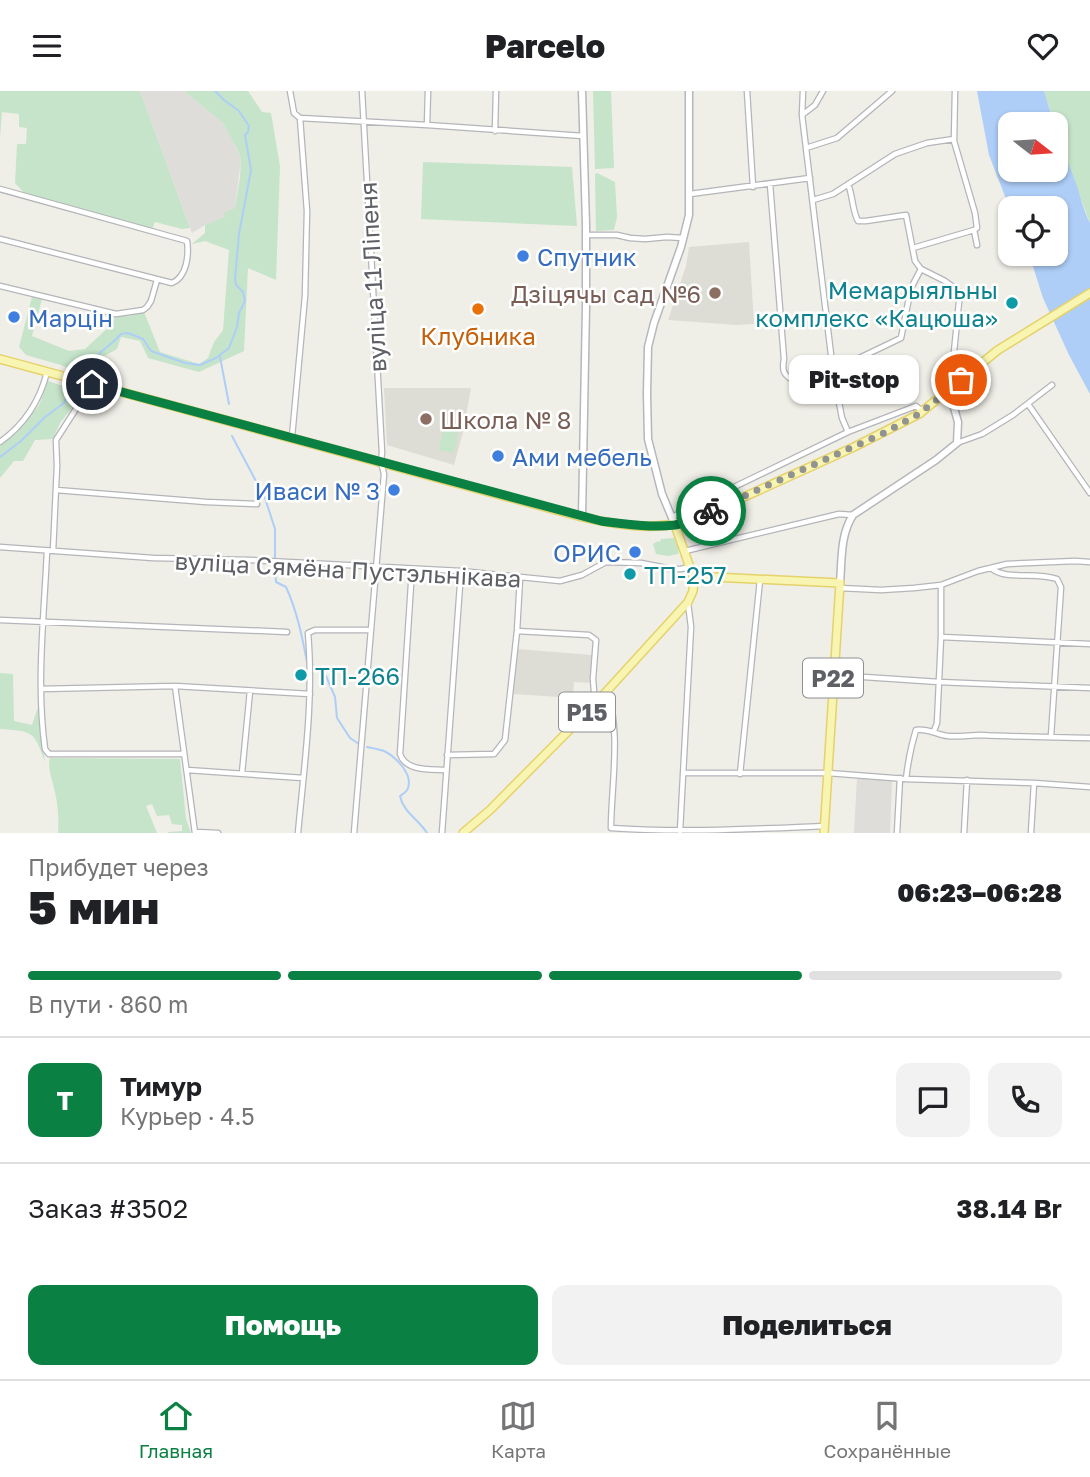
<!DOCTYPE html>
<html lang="ru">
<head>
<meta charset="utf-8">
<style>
  body { margin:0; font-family:"Golos Text",sans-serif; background:#f2f2f2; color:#202124; height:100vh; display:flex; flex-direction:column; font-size:26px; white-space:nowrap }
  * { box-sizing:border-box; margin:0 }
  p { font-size:23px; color:#757577 }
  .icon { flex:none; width:38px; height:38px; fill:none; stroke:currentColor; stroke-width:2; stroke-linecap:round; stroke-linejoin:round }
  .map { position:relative; height:742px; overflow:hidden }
  .side { display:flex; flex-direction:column; background:#fff; flex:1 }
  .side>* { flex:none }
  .needle { width:46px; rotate:107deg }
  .buttons { position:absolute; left:998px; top:21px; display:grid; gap:14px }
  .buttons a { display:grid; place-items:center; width:70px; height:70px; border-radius:14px; background:#fff; box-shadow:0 2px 5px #0004; font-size:35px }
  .pin { position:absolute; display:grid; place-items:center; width:60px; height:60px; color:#fff; margin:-30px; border:4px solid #fff; border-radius:50%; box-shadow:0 2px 7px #0007 }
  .courier { position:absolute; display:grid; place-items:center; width:70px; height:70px; margin:-35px; border:5px solid #0b8043; border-radius:50%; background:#fff; color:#222; box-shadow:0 2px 9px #0007 }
  .bubble { position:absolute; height:49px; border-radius:14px; background:#fff; box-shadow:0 2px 5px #0004; font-size:23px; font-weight:800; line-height:49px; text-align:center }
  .summary em { font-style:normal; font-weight:800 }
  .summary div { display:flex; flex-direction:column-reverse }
  .summary { display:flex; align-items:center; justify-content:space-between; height:119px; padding:0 28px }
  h1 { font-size:46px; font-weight:800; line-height:52px }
  .bar { display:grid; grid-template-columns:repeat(4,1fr); gap:10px 7px; align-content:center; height:84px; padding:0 28px }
  .bar i { height:9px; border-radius:5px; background:#e0e0e0 }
  .bar .selected { background:#0b8043 }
  .bar p { grid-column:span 4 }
  .line { display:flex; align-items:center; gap:18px; padding:0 28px; border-top:2px solid #e0e0e0 }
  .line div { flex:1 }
  .round { display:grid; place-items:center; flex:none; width:74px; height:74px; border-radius:14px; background:#f2f2f2 }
  .cta { display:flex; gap:14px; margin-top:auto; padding:14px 28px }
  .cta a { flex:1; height:80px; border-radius:14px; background:#0b8043; color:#fff; font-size:28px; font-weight:800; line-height:80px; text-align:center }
  .cta a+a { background:#f2f2f2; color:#202124 }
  header { display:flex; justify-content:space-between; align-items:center; height:91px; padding:0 28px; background:#fff; font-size:32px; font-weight:800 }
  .tabs { display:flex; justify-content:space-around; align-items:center; height:98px; border-top:2px solid #e0e0e0; background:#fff; font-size:19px; color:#757577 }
  .tabs a { display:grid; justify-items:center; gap:4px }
  .tabs .selected { color:#0b8043 }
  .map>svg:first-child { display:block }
  .industrial { fill:#deddd9 }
  .education { fill:#deddd5 }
  .green { fill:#c6e4c9 }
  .water { fill:#aecef7 }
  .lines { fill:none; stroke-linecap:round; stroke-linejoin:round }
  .stream { stroke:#aecef7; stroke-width:2 }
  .street-casing { stroke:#b4b5ba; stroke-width:7 }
  .secondary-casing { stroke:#b5b7bc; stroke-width:9 }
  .primary-casing { stroke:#e5d26a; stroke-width:10 }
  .street { stroke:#fff; stroke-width:4.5 }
  .secondary { stroke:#fff; stroke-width:6 }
  .primary { stroke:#f8f5b3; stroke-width:7 }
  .done { stroke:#919292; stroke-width:7; stroke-dasharray:0 12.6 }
  .route { stroke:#0b8043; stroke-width:9 }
  .shop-dot { fill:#3f7fe0; stroke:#fff; stroke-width:2.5 }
  .education-dot { fill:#8d6e63; stroke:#fff; stroke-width:2.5 }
  .culture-dot { fill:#0f9aa8; stroke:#fff; stroke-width:2.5 }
  .food-dot { fill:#e8710a; stroke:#fff; stroke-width:2.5 }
  .labels { text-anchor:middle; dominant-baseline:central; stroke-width:5; stroke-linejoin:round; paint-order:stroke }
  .shield { fill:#fff; stroke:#8e9093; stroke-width:2 }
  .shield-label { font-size:23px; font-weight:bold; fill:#5e6065 }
  .shop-label { font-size:24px; fill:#366cbe; stroke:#fff; text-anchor:start }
  .street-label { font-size:24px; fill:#5e6065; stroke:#fff }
  .culture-label { font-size:24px; fill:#0d838f; stroke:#fff; text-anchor:start }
  .education-label { font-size:24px; fill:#785e54; stroke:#fff; text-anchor:end }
  .food-label { font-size:24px; fill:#c56008; stroke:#fff }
</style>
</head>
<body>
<header><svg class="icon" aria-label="menu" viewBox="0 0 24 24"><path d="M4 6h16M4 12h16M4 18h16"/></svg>Parcelo<svg class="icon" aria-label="heart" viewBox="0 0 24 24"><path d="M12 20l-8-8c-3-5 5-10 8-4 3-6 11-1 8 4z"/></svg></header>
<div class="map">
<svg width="1090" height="742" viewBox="0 0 1090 742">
  <rect width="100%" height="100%" fill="#efeee7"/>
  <path class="industrial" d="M140,0h44l39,32 9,16 9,20 -6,49 -9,9 -21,8 -13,8z
    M857,687l35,3 -2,52h-36z"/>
  <path class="education" d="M749,151l5,82 -17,1 -69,-5 18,-54 3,-19z
    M384,297h87l-8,44 -9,33 -67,-20z
    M518,558l74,6 -1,28 -17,-1 -1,16 -60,-4z"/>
  <path class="green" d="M0,0h140l50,137 -8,1 -27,-7 -3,7 -127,-35 -10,-11 2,-39h9l1,-16 -8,-1v-13l-17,-2 -2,26z
    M184,0h64l14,21 9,1 9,53 -4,114 -28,-12 -4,83 -45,21 -51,-14 -8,-17 -19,-4 -4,12 -16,9 -4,17 22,5 -1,4 -38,-10 -19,-9 -35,-10 -7,-8 13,-50 10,2 -10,37 37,15 16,-2 27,-25 3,-8h15l14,-4 16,40 39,12 9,-6 6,-16 9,-12 6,-80 -24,-9 -13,3 13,-11v-8l20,-8 -1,-4 11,-5 5,-31 1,-18 -4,-10 -14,-26z
    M593,0h18l3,77 -19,1z
    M1044,0h46v132l-30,-80z
    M423,71l149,5 5,59 -156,-7z
    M597,82l18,9 2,35 -3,13 -18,1 -1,-57z
    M48,290l33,11 -3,8 -18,23 -7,16 -18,1 -12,21h-9l-14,17v-32l19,-17 20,-24z
    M445,330l15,3 -6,29 -15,-3z
    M675,447l4,10 -1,6 -10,2 -12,-2 -3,-10 5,-3 2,1 1,-3z
    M0,582l13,1 1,47 18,4 6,-18 7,55c-11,-31 -12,-31 -45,-33z
    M50,667l130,1 6,60 5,14h-23v-1l14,-1v-6l-10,-1 -3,-9 -12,1 -5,-12 -6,2 11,27h-99c1,-14 0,-27 -3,-41 -2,-11 -8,-23 -5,-34z"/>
  <path class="water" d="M977,0h67l10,33h-44v46h45v-42c7,20 15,39 22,58 4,13 7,25 13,37v171l-21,-39 -26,-57 -14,-44h26v-46l-45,1 -21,-54z"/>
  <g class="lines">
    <path class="stream" d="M220,266l9,47
      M86,281c11,-22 21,-22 35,-38l7,-1 15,6 8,12 34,12 15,2 16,-7 13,-10 8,-21 2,-14 6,-12 -2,-9 -7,-7 -1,-7 4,-44 12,-64 -6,-35 3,-3 1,-6 -10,-15 -15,-11 -9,-9
      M232,345l33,62 10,31v29
      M0,366l21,-16 24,-24 19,-14 5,-12
      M275,476l1,15 10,5c11,24 16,49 21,75
      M316,579l10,6 9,21 2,21 13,20 9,6
      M367,656c5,1 12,2 17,4 12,6 29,23 24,37 -1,4 -5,6 -8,8 3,16 19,24 27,37"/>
    <defs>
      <path id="street" d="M290,0l4,22 6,5 7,93 -2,85 -13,141
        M747,0l6,96
        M803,0l-1,24 31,256 9,47 6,14
        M955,0l-1,50 21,72 2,15 -3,2 3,15
        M802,24l13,-10 8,-14
        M300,27l127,7 156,11
        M427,34l1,-34
        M495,40l1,-40
        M806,57l31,-10 55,-47
        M770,93l14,175c-2,11 -1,16 9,21l40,-9
        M848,93c5,12 4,26 10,37h8l40,-6 9,46 6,8 24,12 15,11 -7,70 8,18
        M0,98l187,52c2,14 0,36 -15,42l-172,-44
        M690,103l120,-16
        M813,109l20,-6 62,-40 32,-11 27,-4
        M586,144h31l13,3 15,1 22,-2 16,1
        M913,157l61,-18
        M0,195l116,28 27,-4 4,-3 4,-6 6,-21
        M832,276l21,-6 48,-23 10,-50 10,-19
        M1028,313l62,89
        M0,351c24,-17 40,-42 47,-70
        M957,352l25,-9 31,-19 39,-30
        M56,399l150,12 51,2
        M672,426l176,-85 68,-26 6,5
        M0,456l153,11 97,2 211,11 99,10 22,-6 24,-13 35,1 31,6h9l8,-2
        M47,460c-3,67 -11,132 -2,198l4,5h135
        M53,460l4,-85 -1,-26 36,-56
        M685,460l154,-37 14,1
        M991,477c15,13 45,3 66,11l4,8 -10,149
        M412,478l-12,185c6,18 31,15 46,16
        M840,497l41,2 33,-2 27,-3 37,-14 29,-7 68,-3 15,1
        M0,529l287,12
        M517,540l72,4 7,5 -3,39 2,25
        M941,546l149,7
        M834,584l105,7 151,6
        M175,595l20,147
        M41,598l134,-3 135,8
        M606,600c16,36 5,97 5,137 71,5 142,1 213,-2
        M934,640l3,-8 4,-86v-52
        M447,664l47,-1 11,-14 12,-109 3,-53
        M187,679l116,8
        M242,682l8,-82
        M683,682h145l78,6 128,4 56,4
        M740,683l20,-194
        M906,688c2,-17 5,-33 10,-49 12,-2 21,5 32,6 11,1 22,-1 33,-1 36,2 73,2 109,3
        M680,740l11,-204 -3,-24
        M196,741l22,1
        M298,742c6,-66 16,-133 10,-200l7,-3h55
        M354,742l30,-359 -3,-12 1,-10 -20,-361
        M442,742l19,-262
        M897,742l3,-55
        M964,742l3,-53
        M1031,742l3,-50"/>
      <path id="secondary" d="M582,0l4,133v83l-4,210
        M675,434l-13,-31 -14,-55 -1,-45 1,-47 6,-24 27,-76 8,-32v-124
        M840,492c2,-23 0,-48 13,-68l83,-55 21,-17 1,-21 -9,-32"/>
      <path id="primary" d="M0,268l582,158c38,9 81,15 118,0l154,-70 65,-33 79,-64 92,-57
        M694,488l19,-2 127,6 -16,250
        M463,742l27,-23 105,-106 93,-102 5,-11 1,-12 -19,-54"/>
    </defs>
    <use href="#street" class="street-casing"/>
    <use href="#secondary" class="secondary-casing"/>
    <use href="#primary" class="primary-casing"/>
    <use href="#street" class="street"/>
    <use href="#secondary" class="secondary"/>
    <use href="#primary" class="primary"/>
  </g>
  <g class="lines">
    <path class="done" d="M711,420l173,-78 35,-19 42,-34"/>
    <path class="route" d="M92,293l509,137c24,3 50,7 74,4 12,-2 25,-8 36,-14"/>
  </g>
  <g class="shop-dot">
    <circle cx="523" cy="165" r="7"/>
    <circle cx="14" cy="226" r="7"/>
    <circle cx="498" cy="365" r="7"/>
    <circle cx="394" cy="399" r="7"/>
    <circle cx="635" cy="461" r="7"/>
  </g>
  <g class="education-dot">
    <circle cx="715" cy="202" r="7"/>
    <circle cx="426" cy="328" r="7"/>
  </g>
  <g class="culture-dot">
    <circle cx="1012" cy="212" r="7"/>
    <circle cx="630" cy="483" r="7"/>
    <circle cx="301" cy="584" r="7"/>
  </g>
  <circle class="food-dot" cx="478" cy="218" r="7"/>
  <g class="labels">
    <g class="shield">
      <rect x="803" y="567.5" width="60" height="39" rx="5"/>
      <rect x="559" y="601.5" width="56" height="39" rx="5"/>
    </g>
    <g class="shield-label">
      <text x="833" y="587">Р22</text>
      <text x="587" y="621">Р15</text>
    </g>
    <g class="shop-label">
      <text x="537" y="165">Спутник</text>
      <text x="28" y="226">Марцін</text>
      <text x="512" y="365">Ами мебель</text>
      <text x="380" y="399" text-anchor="end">Иваси № 3</text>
      <text x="621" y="461" text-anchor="end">ОРИС</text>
    </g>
    <g class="street-label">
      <text transform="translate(372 186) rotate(-93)">вуліца 11 Ліпеня</text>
      <text transform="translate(348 478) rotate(3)">вуліца Сямёна Пустэльнікава</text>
    </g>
    <g class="culture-label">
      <text x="998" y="198" text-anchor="end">Мемарыяльны<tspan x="998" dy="28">комплекс «Кацюша»</tspan></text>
      <text x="644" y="483">ТП-257</text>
      <text x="315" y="584">ТП-266</text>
    </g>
    <g class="education-label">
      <text x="701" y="202">Дзіцячы сад №6</text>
      <text x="440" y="328" text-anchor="start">Школа № 8</text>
    </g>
    <g class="food-label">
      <text x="478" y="244">Клубника</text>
    </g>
  </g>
</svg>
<div class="buttons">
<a><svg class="needle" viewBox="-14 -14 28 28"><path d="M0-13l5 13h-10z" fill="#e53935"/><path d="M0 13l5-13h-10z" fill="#757577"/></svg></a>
<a><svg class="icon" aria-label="locate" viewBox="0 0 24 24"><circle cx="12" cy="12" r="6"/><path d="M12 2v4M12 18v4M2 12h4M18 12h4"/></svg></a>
</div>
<div class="pin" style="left:961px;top:289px;background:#ea580c"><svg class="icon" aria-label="bag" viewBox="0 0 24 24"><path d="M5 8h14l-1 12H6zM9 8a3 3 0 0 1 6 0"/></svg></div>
<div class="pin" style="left:92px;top:293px;background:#1f2937"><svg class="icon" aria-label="home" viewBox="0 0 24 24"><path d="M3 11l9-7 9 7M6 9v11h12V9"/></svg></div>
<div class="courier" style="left:711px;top:420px"><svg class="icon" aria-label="bike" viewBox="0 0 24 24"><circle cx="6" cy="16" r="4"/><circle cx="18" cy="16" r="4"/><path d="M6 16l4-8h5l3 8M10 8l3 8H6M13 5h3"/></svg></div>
<div class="bubble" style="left:789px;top:264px;width:130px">Pit-stop</div>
</div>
<section class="side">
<div class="summary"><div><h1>5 мин</h1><p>Прибудет через</p></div><em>06:23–06:28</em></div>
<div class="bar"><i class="selected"></i><i class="selected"></i><i class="selected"></i><i></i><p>В пути · 860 m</p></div>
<div class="line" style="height:126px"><b class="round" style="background:#0b8043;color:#fff">Т</b><div><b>Тимур</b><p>Курьер · 4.5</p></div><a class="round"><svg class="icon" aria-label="chat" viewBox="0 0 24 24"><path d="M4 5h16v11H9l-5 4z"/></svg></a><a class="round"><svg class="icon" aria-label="phone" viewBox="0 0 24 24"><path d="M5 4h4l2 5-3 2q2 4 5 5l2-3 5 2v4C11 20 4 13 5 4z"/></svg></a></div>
<div class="line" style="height:91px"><div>Заказ #3502</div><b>38.14 Br</b></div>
<div class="cta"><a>Помощь</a><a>Поделиться</a></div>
</section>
<nav class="tabs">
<a class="selected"><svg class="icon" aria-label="home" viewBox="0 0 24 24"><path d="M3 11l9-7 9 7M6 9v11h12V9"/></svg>Главная</a>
<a><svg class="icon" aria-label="map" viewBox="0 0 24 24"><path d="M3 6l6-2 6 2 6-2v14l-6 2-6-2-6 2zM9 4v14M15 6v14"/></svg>Карта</a>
<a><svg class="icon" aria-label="saved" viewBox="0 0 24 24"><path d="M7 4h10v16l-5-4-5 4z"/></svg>Сохранённые</a>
</nav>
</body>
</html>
